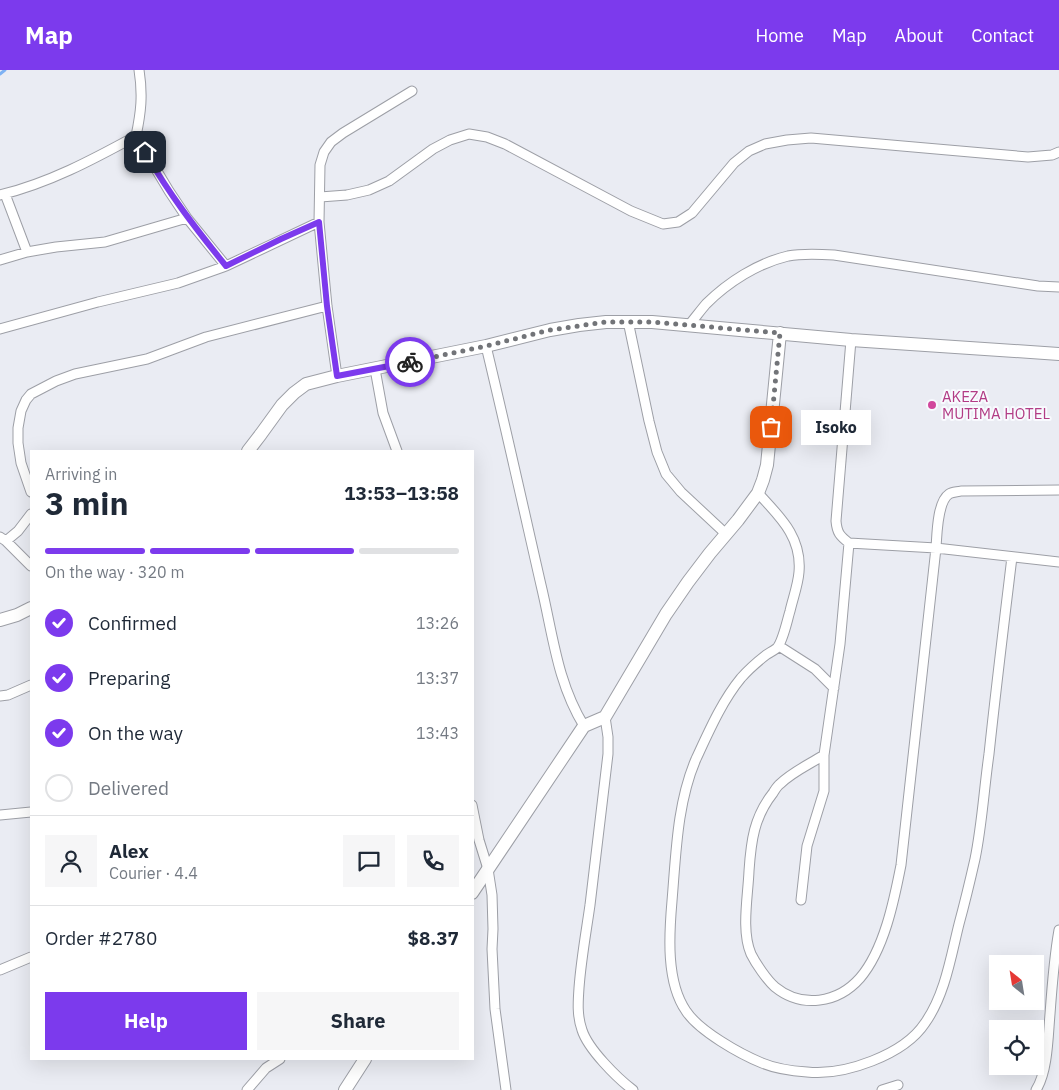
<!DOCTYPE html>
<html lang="en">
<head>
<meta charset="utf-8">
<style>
  body { margin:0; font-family:"IBM Plex Sans",sans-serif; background:#f6f6f7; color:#1f2937; height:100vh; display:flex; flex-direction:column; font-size:19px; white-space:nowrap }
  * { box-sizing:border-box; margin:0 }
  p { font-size:16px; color:#747a83 }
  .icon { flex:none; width:28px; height:28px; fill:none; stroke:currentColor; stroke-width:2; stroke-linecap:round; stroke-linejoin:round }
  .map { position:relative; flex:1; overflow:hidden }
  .sheet { position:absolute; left:30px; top:380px; width:444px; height:610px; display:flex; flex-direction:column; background:#fff; border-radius:0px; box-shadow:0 5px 20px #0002 }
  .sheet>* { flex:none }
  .needle { width:32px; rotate:330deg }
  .buttons { position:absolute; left:989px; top:885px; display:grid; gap:10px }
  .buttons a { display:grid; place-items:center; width:55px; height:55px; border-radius:0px; background:#fff; box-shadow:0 5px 20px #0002; font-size:25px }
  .pin { position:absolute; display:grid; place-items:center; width:42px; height:42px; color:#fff; margin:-21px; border-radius:10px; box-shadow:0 2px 8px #0006 }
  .courier { position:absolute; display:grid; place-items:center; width:50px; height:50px; margin:-25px; border:4px solid #7c3aed; border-radius:50%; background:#fff; color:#222; box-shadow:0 1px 6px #0007 }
  .bubble { position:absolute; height:35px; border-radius:0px; background:#fff; box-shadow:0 5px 20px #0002; font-size:16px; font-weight:700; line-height:35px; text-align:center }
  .summary em { font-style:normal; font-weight:700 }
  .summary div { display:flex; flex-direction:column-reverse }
  .summary { display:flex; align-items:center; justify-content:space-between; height:85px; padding:0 15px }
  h1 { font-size:32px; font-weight:700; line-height:38px }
  .bar { display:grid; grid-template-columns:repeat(4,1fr); gap:8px 5px; align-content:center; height:60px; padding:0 15px }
  .bar i { height:6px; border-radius:4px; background:#e0e1e3 }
  .bar .active { background:#7c3aed }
  .bar p { grid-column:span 4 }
  .line { display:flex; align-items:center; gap:12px; padding:0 15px; border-top:1px solid #e0e1e3 }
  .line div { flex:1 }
  .round { display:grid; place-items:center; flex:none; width:52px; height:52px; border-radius:0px; background:#f6f6f7 }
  ol { padding:0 15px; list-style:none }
  li { display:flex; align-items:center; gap:15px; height:55px }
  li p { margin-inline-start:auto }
  li .icon { padding:5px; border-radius:50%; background:#7c3aed; color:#fff; stroke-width:4 }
  li:last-child { color:#747a83 }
  li i { width:28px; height:28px; border:2px solid #e0e1e3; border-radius:50% }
  .button { display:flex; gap:10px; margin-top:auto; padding:10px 15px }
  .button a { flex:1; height:58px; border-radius:0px; background:#7c3aed; color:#fff; font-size:20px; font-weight:700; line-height:58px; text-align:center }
  .button a+a { background:#f6f6f7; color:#1f2937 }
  header { display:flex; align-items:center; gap:30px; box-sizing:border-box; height:70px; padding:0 25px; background:#7c3aed; color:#fff }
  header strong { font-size:24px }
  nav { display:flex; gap:28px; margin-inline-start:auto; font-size:18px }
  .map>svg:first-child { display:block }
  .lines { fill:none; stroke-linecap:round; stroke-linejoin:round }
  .stream { stroke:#7eb1f3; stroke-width:3 }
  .street-casing { stroke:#9d9fa6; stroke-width:11 }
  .secondary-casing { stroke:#9d9fa6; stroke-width:14 }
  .street { stroke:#fff; stroke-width:9 }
  .secondary { stroke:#fff; stroke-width:12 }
  .done { stroke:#727478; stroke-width:5; stroke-dasharray:0 9 }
  .route { stroke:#7c3aed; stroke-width:6 }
  .hotel-dot { fill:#d1479c; stroke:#f8fafe; stroke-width:2 }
  .labels { text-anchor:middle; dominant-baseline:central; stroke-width:4; stroke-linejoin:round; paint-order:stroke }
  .hotel-label { font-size:15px; fill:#b23c85; stroke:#f8fafe; text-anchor:start }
</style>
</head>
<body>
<header>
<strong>Map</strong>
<nav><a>Home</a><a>Map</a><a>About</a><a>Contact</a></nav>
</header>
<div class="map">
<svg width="1059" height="1020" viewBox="0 0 1059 1020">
  <rect width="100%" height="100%" fill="#eaecf3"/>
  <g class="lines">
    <path class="stream" d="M0,4l5,-4"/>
    <defs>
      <path id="street" d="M139,0c4,25 2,42 -3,66l33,55 18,27 39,48
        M5,124l22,58
        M0,125c49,-12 92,-35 136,-59
        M320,127l27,-2 22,-5 20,-9 44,-32 17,-9 19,-6 18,3 18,7 126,67 32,13 15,-2 14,-9 42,-50 15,-12 16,-7 22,-4 24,-2 217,19 24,-2 7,-3
        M0,190l27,-8 29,-5 49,-5 82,-24
        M628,251l21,100 8,31 9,22 15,18 45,42
        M689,255c6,-7 11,-14 17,-21 22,-22 52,-41 82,-48 15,-3 31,-2 46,-1l204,31 21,1
        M0,259l98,-27 80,-19 48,-17 93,-44
        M851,270l-15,181c1,12 4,15 13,22l87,5 123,14
        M486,276c19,79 37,160 55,239 12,50 16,97 43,141
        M375,299l8,44 14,38
        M337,306l-10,-70 -8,-84 1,-57 4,-13 7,-10 12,-9 69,-42
        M31,422l-10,-29 -3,-20v-15l3,-17 5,-11 5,-6 25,-13 19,-7 72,-15 59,-22 121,-31
        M758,423c22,24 44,44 41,79 -1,13 -6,26 -9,39 -3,10 -7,30 -13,37 -4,3 -8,5 -11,7 -9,7 -18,15 -25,23 -19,23 -32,53 -45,81 -19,44 -20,95 -24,142 -3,34 -6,81 14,110 13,20 54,43 76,52 14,6 30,8 45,9 37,4 97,-17 118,-49 20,-28 26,-67 34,-99 6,-22 11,-43 16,-65 7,-34 9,-70 14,-105 7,-66 15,-131 23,-197
        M0,467l6,4 25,25
        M6,471l12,-10 13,-17
        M779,576l36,23 19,19
        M0,626l8,-1 23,-10
        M605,647l3,20v17c-6,51 -12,101 -18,151 -4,28 -9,55 -11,83 -1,14 -2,28 3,42 6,19 35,48 51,60
        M824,685l16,-111 9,-101
        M472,735l7,35 9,29 4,26 1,34 -1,20 3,60 11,81
        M0,745l31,-3
        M801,830l6,-54 17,-55v-36c-14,9 -32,17 -44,29 -3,2 -5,6 -7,9 -19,24 -22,48 -24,78 -1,25 -8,60 2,83 5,10 16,26 24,33 27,22 63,16 85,-9 24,-28 34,-77 41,-113l35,-317c1,-13 1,-46 13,-54 3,-2 8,-2 12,-3l98,-1
        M0,900l31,-13
        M247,1020l19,-22 14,-9
        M882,1020l16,-5
        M1036,1020c12,-19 12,-54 14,-76 2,-28 4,-56 9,-84"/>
      <path id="secondary" d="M248,381l13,-17 21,-29 12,-12 12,-9 31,-8 149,-30 64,-16 29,-5 27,-3h46l199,18 208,14
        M0,550l17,-5 14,-7
        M472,823l112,-167 21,-9 61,-103 22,-32 22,-29 28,-33 20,-27 5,-13 4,-15 13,-132
        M345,1020l20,-31"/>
    </defs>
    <use href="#street" class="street-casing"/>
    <use href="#secondary" class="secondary-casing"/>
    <use href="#street" class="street"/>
    <use href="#secondary" class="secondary"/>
  </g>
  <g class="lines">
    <path class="done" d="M410,292l76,-16 64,-16 56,-8h46l128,11 -9,94"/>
    <path class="route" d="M145,82c24,42 51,77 81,114l55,-27 38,-17 8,84 10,70 73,-14"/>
  </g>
  <circle class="hotel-dot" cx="932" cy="335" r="5"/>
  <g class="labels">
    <g class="hotel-label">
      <text x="942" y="326">AKEZA<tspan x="942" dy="17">MUTIMA HOTEL</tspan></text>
    </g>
  </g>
</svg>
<div class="buttons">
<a><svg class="needle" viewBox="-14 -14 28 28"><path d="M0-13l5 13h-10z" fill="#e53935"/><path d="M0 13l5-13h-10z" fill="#747a83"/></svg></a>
<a><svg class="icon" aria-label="locate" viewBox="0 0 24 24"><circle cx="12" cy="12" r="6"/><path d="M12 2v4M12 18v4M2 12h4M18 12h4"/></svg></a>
</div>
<div class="pin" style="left:771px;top:357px;background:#ea580c"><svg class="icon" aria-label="bag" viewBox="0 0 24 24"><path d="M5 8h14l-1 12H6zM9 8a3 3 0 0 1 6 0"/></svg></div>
<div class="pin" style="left:145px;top:82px;background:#1f2937"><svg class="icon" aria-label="home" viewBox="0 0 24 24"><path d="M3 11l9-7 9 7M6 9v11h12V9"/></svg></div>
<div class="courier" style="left:410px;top:292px"><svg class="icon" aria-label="bike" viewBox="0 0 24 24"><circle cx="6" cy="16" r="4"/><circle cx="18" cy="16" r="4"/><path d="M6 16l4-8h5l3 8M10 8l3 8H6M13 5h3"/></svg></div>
<div class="bubble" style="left:801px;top:340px;width:70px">Isoko</div>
<section class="sheet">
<div class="summary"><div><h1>3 min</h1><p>Arriving in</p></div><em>13:53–13:58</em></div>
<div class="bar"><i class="active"></i><i class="active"></i><i class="active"></i><i></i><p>On the way · 320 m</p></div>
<ol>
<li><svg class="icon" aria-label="check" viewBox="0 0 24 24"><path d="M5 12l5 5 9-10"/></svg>Confirmed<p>13:26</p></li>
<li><svg class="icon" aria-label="check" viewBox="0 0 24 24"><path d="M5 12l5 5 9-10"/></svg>Preparing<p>13:37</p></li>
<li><svg class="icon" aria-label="check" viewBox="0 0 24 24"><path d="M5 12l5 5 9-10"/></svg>On the way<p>13:43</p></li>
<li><i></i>Delivered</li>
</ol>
<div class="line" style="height:90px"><a class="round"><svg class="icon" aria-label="person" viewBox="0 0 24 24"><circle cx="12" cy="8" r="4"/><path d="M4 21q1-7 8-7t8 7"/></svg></a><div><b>Alex</b><p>Courier · 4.4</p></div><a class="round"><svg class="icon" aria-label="chat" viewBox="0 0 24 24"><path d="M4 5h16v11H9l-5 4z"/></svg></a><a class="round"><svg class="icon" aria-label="phone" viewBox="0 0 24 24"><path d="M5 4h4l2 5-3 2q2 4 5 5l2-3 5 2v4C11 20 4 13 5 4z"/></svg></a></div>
<div class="line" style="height:65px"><div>Order #2780</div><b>$8.37</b></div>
<div class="button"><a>Help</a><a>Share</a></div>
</section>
</div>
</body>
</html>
